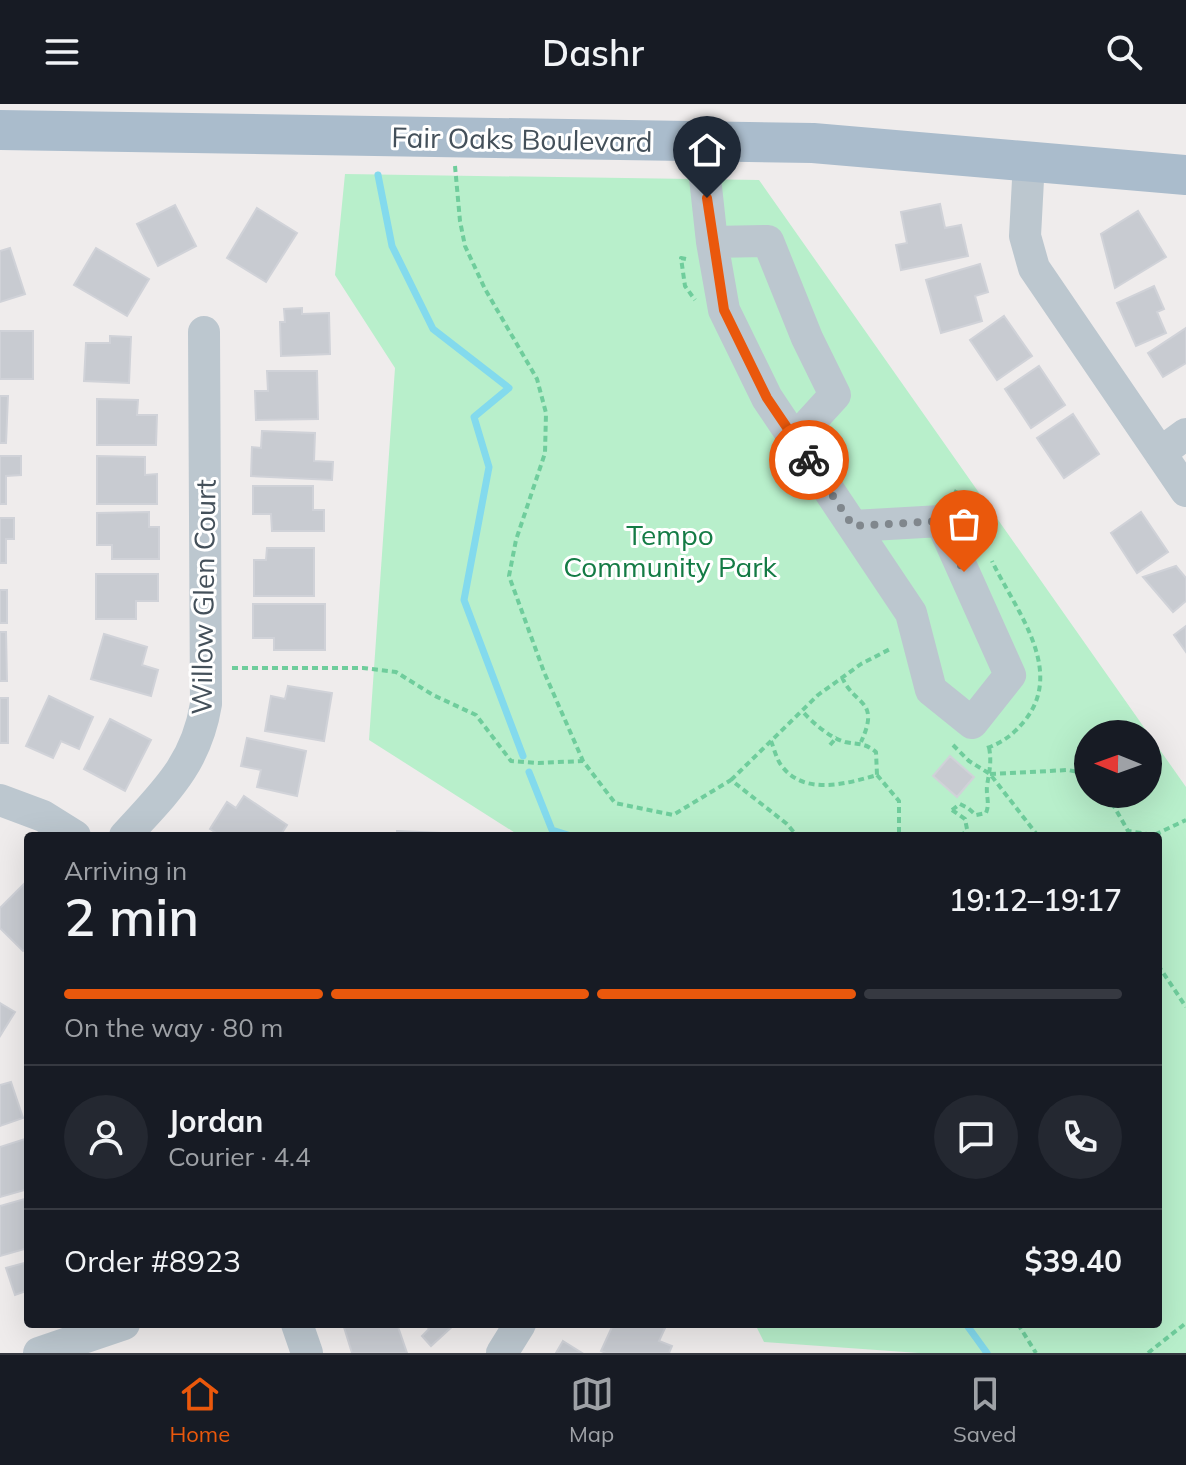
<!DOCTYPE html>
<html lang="en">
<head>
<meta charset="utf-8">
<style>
  body { margin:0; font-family:Mulish,sans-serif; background:#242831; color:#f1f3f6; height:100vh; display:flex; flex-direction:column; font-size:30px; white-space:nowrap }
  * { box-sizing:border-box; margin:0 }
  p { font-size:26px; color:#9ea1a6 }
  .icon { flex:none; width:44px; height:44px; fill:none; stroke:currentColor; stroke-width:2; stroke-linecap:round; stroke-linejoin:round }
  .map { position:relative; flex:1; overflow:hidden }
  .panel { position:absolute; left:24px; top:728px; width:1138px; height:496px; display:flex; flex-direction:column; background:#171b24; border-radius:8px; box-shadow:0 8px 32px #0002 }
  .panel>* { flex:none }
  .needle { width:52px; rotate:271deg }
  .fabs { position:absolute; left:1074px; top:616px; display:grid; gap:16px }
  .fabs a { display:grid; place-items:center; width:88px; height:88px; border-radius:50%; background:#171b24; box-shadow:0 8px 32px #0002; font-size:40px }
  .pin { position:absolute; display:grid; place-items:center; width:68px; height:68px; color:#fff; margin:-82px -34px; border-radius:50% 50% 50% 0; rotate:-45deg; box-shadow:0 0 8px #0007 }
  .pin .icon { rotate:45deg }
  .courier { position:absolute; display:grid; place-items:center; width:80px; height:80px; margin:-40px; border:6px solid #ea580c; border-radius:50%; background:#fff; color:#222; box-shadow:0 2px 10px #0007 }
  .head em { font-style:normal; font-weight:600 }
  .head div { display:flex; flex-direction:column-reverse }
  .head { display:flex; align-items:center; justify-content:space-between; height:136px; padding:0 40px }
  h1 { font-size:52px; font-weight:600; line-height:60px }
  .bar { display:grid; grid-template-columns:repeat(4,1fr); gap:12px 8px; align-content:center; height:96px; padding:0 40px }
  .bar i { height:10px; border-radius:6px; background:#363941 }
  .bar .on { background:#ea580c }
  .bar p { grid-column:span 4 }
  .line { display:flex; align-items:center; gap:20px; padding:0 40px; border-top:2px solid #363941 }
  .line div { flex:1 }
  .round { display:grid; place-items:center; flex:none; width:84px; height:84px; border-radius:42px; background:#242831 }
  header { display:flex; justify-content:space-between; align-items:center; height:104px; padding:0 40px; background:#171b24; font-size:36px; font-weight:600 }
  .menu { display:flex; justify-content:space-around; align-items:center; height:112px; border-top:2px solid #363941; background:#171b24; font-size:22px; color:#9ea1a6 }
  .menu a { display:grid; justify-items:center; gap:4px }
  .menu .on { color:#ea580c }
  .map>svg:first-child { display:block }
  .green { fill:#b8efcb; fill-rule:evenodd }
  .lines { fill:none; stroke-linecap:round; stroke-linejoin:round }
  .stream { stroke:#83daed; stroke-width:7 }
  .building { fill:#c8cbd1; stroke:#d0d2d8; stroke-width:2 }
  .path { stroke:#6fcd9c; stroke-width:4; stroke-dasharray:6 4; stroke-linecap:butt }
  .minor { stroke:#bcc7cf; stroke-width:32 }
  .major { stroke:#aabccc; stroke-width:40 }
  .done { stroke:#80878d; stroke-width:8; stroke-dasharray:0 14.4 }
  .route { stroke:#ea580c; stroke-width:10 }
  .labels { text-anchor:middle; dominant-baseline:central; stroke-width:6; stroke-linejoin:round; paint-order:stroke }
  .street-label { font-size:28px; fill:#44505a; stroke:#fff }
  .park-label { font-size:28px; fill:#147b45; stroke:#fff }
</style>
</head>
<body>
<header><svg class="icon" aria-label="menu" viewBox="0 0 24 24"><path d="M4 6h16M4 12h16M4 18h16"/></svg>Dashr<svg class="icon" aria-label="search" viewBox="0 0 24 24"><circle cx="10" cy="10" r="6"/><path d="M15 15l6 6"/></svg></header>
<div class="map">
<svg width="1186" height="1249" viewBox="0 0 1186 1249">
  <rect width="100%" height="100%" fill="#efecec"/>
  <path class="green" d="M345,70l414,6 427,607v566h-267l-155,-11 -9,-18h403v-488h-638l-151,-96 26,-372 -60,-93zM1088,630h60v60h-60z"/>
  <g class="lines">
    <path class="stream" d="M378,71l14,71 41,83 76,59 -35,29 15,50 -25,133 59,156
      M529,668l23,58 19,6
      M966,1220l21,29"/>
  </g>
  <path class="building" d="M940,100l5,24 16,-3 7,31 -67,14 -5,-25 11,-2 -6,-31z
    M175,101l21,41 -38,20 -21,-42z
    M257,104l40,25 -31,49 -39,-24z
    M1138,107l28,46 -51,31 -14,-54z
    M10,144l15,46 -25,8v-51z
    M96,144l53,31 -22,37 -53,-31z
    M980,160l8,28 -13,4 7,25 -41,12 -15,-53z
    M1154,182l10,23 -7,3 9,21 -30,13 -19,-43z
    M302,204v6l27,-1 1,41 -49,2 -1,-34h5l-1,-13z
    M1004,212l28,40 -35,24 -27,-40z
    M1186,224v35l-23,14 -15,-24z
    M0,227h33v48h-33z
    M110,232l21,1 -2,46 -45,-2 2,-38h24z
    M1039,262l26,39 -34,23 -26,-39z
    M267,267h50l1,48 -62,1 -1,-29h13z
    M0,292h8l-2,47h-6z
    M97,295l41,1 -1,15h20l-1,30h-59z
    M1073,310l26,40 -35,24 -27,-40z
    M262,327l53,2 -1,28 19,1 -1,18 -81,-4 1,-29 9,1z
    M0,352h21v19l-15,1v28h-6z
    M97,352l48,1v18l12,-1v30h-60z
    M253,382h60v24h11v21h-52l-1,-17h-18z
    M149,408v15h10v32h-47v-14h-15v-32z
    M1141,408l27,40 -31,21 -26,-40z
    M0,414h14v21h-8v24h-6z
    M267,444h47v48h-60v-36h12z
    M1176,462l10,12v23l-13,11 -30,-35z
    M96,470h62v27h-22v18h-40z
    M0,486h7v33h-7z
    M253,500h72v46h-51v-12h-21z
    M1186,522v26l-12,-17z
    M0,528h6l1,49h-7z
    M104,530l43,13 -5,18 16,5 -7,26 -60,-17z
    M288,582l44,7 -8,48 -59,-10 6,-35 14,3z
    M49,592l44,21 -14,32 -18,-8 -8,17 -27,-12z
    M0,594h8v45h-8z
    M110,615l41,21 -26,51 -41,-22z
    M247,634l59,13 -9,45 -40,-9 4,-17 -20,-4z
    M950,652l24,21 -17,20 -24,-21z
    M244,692l43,29 -7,11h-59l-11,-7 17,-27 9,6z
    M397,727l44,2v3h-44z
    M28,776v67l-5,4 -23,-23v-20z
    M0,899l15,9 -15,24z
    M11,978l12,36 -23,8v-41z
    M25,1035l3,11v39l-28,8v-50z
    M28,1094v50l-28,8v-50z
    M28,1158v34l-2,-5 -11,4 -9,-27z
    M343,1220h54l10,29h-55z
    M425,1220h30l-24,22 -9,-10 7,-7z
    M610,1220h46l9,4 -6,13 13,5 -3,7h-63l-5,-2 11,-24z
    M563,1237l19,12h-26z"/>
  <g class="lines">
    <path class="path" d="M455,62l5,55 5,25 20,43 52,90 9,34 -1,40 -29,87 -7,36 35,96 39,89 32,42 58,12 58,-35 56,44 10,12
      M686,155l-5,-1 4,28 10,14
      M954,387l12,6 15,41
      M232,564h131l33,4 37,23 43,20 35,46 27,2 45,-2
      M842,573c12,29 39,22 19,65
      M771,637c3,7 5,17 10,24 22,31 65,19 96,10l-1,-23c-12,-10 -18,-7 -31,-10 -15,-4 -33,-20 -43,-31
      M830,641l7,-8
      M953,641l16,16 21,13 48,62
      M987,644c17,-6 28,-15 39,-29 39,-51 -12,-111 -34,-158
      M990,670l78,-4 20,4
      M877,671l22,26v35
      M731,676l87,-85 43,-31 31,-16
      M1107,690l21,37 26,4 32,-15
      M952,706l8,-6 8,4 8,7 10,-2c4,-10 0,-17 1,-27 2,-14 5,-23 2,-39
      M952,706l13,9 2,10 -5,7
      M1158,861l28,42
      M1018,1220l18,29
      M1148,1249l38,-30"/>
    <path class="minor" d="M701,37l11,101 12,68 43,88 144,215 20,77 41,33 38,-48 -69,-154 -88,5
      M1029,57l-4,75 9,32 152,223
      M712,138l56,-1 39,97 28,57 -40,44
      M1160,349l26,-19
      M0,696l43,16 32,20
      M125,732c39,-43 71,-71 81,-132l-2,-372
      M297,1220l10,29
      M39,1249l85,-29
      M502,1249l18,-29"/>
    <path class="major" d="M0,26l813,13 373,32"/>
  </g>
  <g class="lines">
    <path class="done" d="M809,356l44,66 88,-5 23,51"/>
    <path class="route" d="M707,94l17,112 43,88 42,62"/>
  </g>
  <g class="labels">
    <g class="street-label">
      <text transform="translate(522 35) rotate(1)">Fair Oaks Boulevard</text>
      <text transform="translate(203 493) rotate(-89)">Willow Glen Court</text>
    </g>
    <g class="park-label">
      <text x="670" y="430">Tempo<tspan x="670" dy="32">Community Park</tspan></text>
    </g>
  </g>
</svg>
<div class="fabs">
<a><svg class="needle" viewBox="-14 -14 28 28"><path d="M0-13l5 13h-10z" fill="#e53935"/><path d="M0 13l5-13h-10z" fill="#9ea1a6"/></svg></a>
</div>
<div class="pin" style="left:964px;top:468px;background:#ea580c"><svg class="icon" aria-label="bag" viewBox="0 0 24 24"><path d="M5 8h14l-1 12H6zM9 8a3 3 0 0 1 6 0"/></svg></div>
<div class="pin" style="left:707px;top:94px;background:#1f2937"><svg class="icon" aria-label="home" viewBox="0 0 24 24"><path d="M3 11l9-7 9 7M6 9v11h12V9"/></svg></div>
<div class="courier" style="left:809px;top:356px"><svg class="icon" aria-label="bike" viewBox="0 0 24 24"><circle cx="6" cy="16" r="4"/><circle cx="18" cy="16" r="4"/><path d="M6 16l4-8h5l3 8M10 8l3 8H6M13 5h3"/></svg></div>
<section class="panel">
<div class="head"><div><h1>2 min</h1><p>Arriving in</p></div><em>19:12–19:17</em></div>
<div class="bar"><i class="on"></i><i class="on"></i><i class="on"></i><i></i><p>On the way · 80 m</p></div>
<div class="line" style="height:144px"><a class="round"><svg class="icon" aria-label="person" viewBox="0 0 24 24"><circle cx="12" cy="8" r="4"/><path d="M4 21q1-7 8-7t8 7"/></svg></a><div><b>Jordan</b><p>Courier · 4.4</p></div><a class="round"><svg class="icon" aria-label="chat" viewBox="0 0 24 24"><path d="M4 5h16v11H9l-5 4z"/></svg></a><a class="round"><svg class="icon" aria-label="phone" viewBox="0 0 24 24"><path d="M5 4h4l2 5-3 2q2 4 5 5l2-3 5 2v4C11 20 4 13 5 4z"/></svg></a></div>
<div class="line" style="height:104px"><div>Order #8923</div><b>$39.40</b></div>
</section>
</div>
<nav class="menu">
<a class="on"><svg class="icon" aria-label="home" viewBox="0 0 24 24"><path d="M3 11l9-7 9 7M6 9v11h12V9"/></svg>Home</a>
<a><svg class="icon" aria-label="map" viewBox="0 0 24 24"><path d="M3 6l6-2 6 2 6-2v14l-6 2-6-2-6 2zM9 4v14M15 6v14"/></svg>Map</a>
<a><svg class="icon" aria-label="saved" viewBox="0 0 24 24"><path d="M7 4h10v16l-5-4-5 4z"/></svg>Saved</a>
</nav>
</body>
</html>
